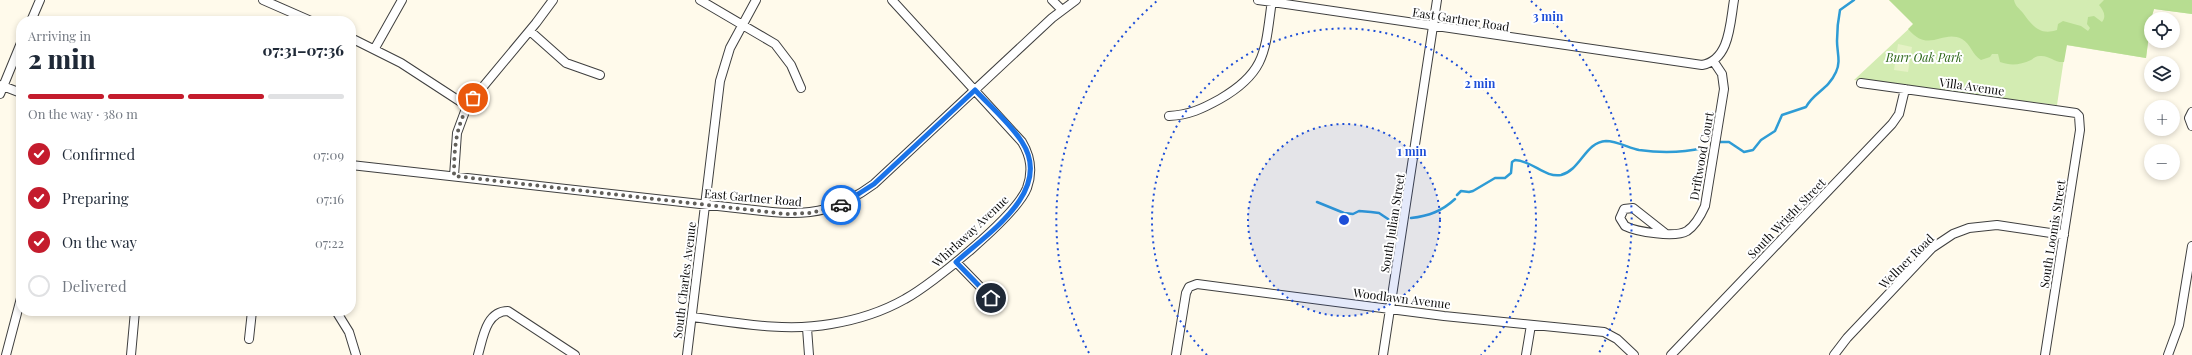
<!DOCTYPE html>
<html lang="en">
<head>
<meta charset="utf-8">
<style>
  body { margin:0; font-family:"Playfair Display",serif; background:#f2f2f3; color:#1f2937; height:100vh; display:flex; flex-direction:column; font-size:15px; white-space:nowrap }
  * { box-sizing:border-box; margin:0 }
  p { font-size:13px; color:#747a83 }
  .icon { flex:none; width:22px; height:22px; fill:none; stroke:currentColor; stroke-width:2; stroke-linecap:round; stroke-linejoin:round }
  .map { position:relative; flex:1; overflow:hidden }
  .side { position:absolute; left:16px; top:16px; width:340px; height:300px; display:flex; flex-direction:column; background:#fff; border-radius:16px; box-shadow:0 2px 6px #0003 }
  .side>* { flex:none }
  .buttons { position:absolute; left:2144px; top:12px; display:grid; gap:8px }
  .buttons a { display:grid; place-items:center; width:36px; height:36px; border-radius:50%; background:#fff; box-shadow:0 2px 6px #0003; font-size:20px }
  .pin { position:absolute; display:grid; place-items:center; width:34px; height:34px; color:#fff; margin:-17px; border:2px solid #fff; border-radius:50%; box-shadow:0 1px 4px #0007 }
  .courier { position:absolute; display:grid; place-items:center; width:40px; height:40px; margin:-20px; border:3px solid #1a73e8; border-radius:50%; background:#fff; color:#222; box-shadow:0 1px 5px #0007 }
  .summary em { font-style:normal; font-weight:800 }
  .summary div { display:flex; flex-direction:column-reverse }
  .summary { display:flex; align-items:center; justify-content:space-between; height:68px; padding:0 12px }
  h1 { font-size:26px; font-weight:800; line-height:30px }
  .bar { display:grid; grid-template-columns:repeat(4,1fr); gap:6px 4px; align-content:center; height:48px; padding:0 12px }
  .bar i { height:5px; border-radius:3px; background:#e0e1e3 }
  .bar .on { background:#c41c2d }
  .bar p { grid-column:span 4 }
  ol { padding:0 12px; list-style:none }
  li { display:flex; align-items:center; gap:12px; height:44px }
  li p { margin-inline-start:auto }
  li .icon { padding:4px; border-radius:50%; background:#c41c2d; color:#fff; stroke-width:4 }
  li:last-child { color:#747a83 }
  li i { width:22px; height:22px; border:2px solid #e0e1e3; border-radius:50% }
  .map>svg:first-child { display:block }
  .green { fill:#d3ecb2 }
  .forest { fill:#b7dd91 }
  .pitch { fill:#e5f2c5 }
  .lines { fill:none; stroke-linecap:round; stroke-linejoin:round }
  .stream { stroke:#2e9cd5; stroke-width:2.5 }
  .minor-casing { stroke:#3f3f3f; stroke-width:10 }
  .minor { stroke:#fff; stroke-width:8 }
  .done { stroke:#615f5a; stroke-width:4; stroke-dasharray:0 7.2 }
  .route { stroke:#1a73e8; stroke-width:5 }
  .ring { fill:none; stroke:#1d4ed8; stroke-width:2; stroke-dasharray:2 4 }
  .labels { text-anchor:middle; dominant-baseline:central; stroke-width:4; stroke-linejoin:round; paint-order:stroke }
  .street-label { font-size:12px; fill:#0c0c0c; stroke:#fff }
  .park-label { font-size:12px; font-style:italic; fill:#2d6719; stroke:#fff }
  .centre { fill:#1d4ed8; stroke:#fff; stroke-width:2 }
  .ring-label { font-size:12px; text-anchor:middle; font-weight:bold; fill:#1d4ed8; stroke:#fff; stroke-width:4; stroke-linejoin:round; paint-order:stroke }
</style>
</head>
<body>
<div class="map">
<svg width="2192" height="355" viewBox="0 0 2192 355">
  <rect width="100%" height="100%" fill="#fffaeb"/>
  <path class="green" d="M1889,0h303v14l-38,-5 -3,10 -5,39 -80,-13 -9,60 -203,-25 60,-56z"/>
  <path class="forest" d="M1889,0h125c1,6 5,8 9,13 9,12 16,23 34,17l1,-6 5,-3 18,5 7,5 2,-3 -3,-4 1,-7 6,-1 8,6c5,-6 1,-12 -3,-17l5,-5h88v14l-38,-5 -3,10 -5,39 -79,-13 -3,17c-9,1 -15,-7 -24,-6 -4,0 -6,2 -9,4 -11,5 -20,6 -31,2l-2,-8h-6l-2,3 -9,3c-9,-5 -10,-16 -19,-21 -20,-10 -33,15 -54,-10l5,-5z"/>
  <path class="pitch" d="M1898,44l14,3 -4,25 -14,-2z"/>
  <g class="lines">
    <path class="stream" d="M1719,142h10l15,10 9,-2 8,-10 14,-9 7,-16 24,-8c8,-15 22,-17 30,-35 5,-10 1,-20 1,-31 0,-10 1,-21 3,-31l14,-10
      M1457,195l4,-4 8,1 4,-1 22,-13h10l6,-5 1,-11 3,-2c18,1 30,18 46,15 20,-5 24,-33 45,-34 11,0 23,7 33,9 22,3 42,3 64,-2
      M1317,202l27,11 9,1 6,-3 12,1 8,1 9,6 11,2
      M1411,218c18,-2 31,-7 44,-19"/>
    <defs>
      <path id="minor" d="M263,0l48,21
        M700,0l75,44 16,21 10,23
        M1052,0l10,10
        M1258,0l444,65c28,-5 28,-42 32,-65
        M31,21l9,-21
        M530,31l36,32 34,12
        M351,38l50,25 66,43
        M375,48l27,-48
        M1861,83l187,26 28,4 3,3 1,14 -35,225
        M0,85l21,8
        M0,94l21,-51
        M2192,112l-3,6 3,8
        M1169,116c20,-1 33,-7 51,-17 47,-27 45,-49 52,-99
        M351,165l421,47c42,4 68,-3 102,-28l178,-166 24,-18
        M454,176l3,-43 10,-27 69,-83 17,-23
        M1666,234l-33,-26 -9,1 -4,9 5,8c12,6 50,12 62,5 9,-6 14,-16 18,-25l19,-117 -2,-15 -8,-12
        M956,262l35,36
        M336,311l13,21 7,23
        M692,317c46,6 93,15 139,7 25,-4 51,-12 74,-25 28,-15 111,-83 122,-111 6,-17 4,-31 -5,-46l-130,-142
        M807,328l2,27
        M249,339l3,-28
        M6,355l15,-57
        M131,355l4,-44
        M478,355c5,-17 8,-44 30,-44l67,44
        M687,355l33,-274 10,-33 26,-48
        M1176,355l10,-62 3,-6 8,-3 247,32 160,16 13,7 17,16
        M1383,355l54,-355
        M1526,355l5,-30
        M1671,355l221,-231 7,-10 6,-25
        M1834,355l13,-17 85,-90 21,-14 16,-6 28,-3 67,10
        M2168,355l11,-30 13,-79"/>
    </defs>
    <use href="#minor" class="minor-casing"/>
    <use href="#minor" class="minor"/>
  </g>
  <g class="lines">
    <path class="done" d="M473,98c-17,24 -19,49 -19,78l332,38 25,-1 30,-8"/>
    <path class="route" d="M841,205l33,-21 101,-94c16,17 35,33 47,52 32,49 -35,92 -66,120l35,36"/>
  </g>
  <circle cx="1344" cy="220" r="96" fill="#1d4ed8" fill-opacity=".12"/>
  <g class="ring">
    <circle cx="1344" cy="220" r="96"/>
    <path d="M1207 355A192 192 0 1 1 1481 355"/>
    <path d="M1089 353A288 288 0 0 1 1157 1M1531 1A288 288 0 0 1 1599 353"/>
  </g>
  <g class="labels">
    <g class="street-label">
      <text transform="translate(1461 19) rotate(9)">East Gartner Road</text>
      <text transform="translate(1972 86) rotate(8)">Villa Avenue</text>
      <text transform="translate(1701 156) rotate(-80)">Driftwood Court</text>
      <text transform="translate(753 197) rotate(5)">East Gartner Road</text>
      <text transform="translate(1786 218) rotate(-46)">South Wright Street</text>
      <text transform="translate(1392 223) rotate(-81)">South Julian Street</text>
      <text transform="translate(970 231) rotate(-43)">Whirlaway Avenue</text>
      <text transform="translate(2052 234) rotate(-81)">South Loomis Street</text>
      <text transform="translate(1906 261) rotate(-45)">Wellner Road</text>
      <text transform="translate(684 280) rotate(-83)">South Charles Avenue</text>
      <text transform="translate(1402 298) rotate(7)">Woodlawn Avenue</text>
    </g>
    <g class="park-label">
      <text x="1924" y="57">Burr Oak Park</text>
    </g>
  </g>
  <circle cx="1344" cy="220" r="6" class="centre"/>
  <g class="ring-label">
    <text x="1548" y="21">3 min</text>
    <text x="1480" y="88">2 min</text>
    <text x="1412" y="156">1 min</text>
  </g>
</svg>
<div class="buttons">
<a><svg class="icon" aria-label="locate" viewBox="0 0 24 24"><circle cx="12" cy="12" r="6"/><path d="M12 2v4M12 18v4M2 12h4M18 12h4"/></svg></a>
<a><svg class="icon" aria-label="layers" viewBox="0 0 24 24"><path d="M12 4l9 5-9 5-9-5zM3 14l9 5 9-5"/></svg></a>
<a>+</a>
<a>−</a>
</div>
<div class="pin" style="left:473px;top:98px;background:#ea580c"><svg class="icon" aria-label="bag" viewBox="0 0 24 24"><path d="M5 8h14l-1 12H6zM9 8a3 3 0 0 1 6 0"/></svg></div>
<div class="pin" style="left:991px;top:298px;background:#1f2937"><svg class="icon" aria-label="home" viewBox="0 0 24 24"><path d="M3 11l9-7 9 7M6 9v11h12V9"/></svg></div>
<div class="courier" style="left:841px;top:205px"><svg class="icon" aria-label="car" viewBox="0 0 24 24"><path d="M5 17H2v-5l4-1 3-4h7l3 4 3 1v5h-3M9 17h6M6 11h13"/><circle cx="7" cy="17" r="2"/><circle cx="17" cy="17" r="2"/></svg></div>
<section class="side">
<div class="summary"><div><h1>2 min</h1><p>Arriving in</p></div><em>07:31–07:36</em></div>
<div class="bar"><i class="on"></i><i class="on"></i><i class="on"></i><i></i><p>On the way · 380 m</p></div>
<ol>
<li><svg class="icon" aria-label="check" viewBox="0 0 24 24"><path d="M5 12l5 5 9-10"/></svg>Confirmed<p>07:09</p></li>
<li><svg class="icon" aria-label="check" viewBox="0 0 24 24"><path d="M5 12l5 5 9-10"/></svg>Preparing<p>07:16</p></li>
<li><svg class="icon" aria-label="check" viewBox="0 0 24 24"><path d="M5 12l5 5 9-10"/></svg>On the way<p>07:22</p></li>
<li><i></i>Delivered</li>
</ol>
</section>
</div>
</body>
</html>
